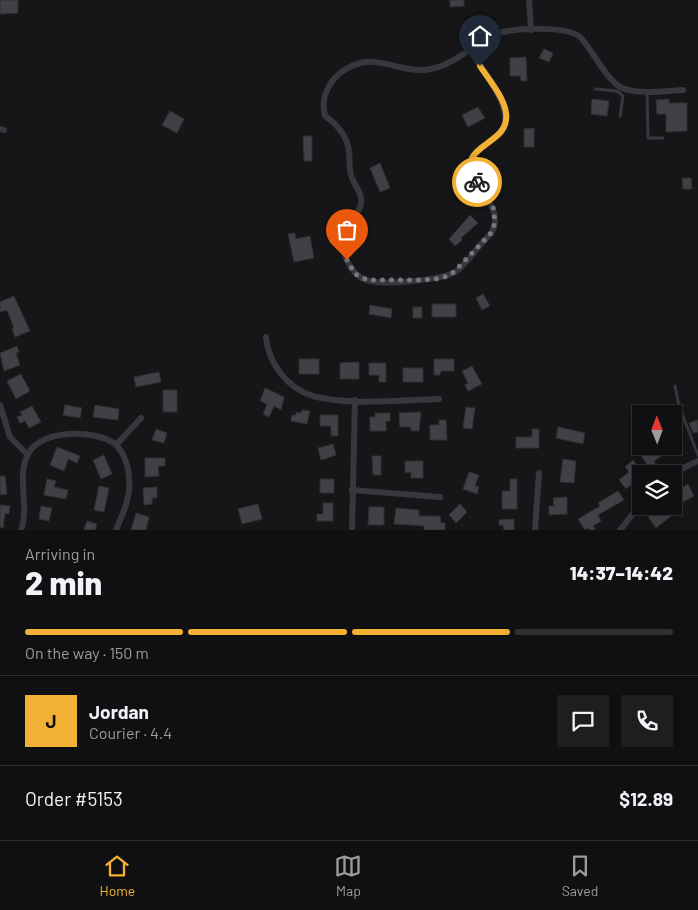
<!DOCTYPE html>
<html lang="en">
<head>
<meta charset="utf-8">
<style>
  body { margin:0; font-family:Barlow,sans-serif; background:#1e1e20; color:#f1f3f6; height:100vh; display:flex; flex-direction:column; font-size:19px; white-space:nowrap }
  * { box-sizing:border-box; margin:0 }
  p { font-size:16px; color:#9c9d9f }
  .icon { flex:none; width:28px; height:28px; fill:none; stroke:currentColor; stroke-width:2; stroke-linecap:round; stroke-linejoin:round }
  .map { position:relative; height:530px; overflow:hidden }
  .side { display:flex; flex-direction:column; background:#101012; flex:1 }
  .side>* { flex:none }
  .needle { width:32px; rotate:359deg }
  .tools { position:absolute; left:632px; top:405px; display:grid; gap:10px }
  .tools a { display:grid; place-items:center; width:50px; height:50px; border-radius:0px; background:#101012; box-shadow:0 5px 20px #0002,0 0 0 1px #303032; font-size:25px }
  .pin { position:absolute; display:grid; place-items:center; width:42px; height:42px; color:#fff; margin:-51px -21px; border-radius:50% 50% 50% 0; rotate:-45deg; box-shadow:0 0 5px #0007 }
  .pin .icon { rotate:45deg }
  .courier { position:absolute; display:grid; place-items:center; width:50px; height:50px; margin:-25px; border:4px solid #f2b134; border-radius:50%; background:#fff; color:#222; box-shadow:0 1px 6px #0007 }
  .summary em { font-style:normal; font-weight:800 }
  .summary div { display:flex; flex-direction:column-reverse }
  .summary { display:flex; align-items:center; justify-content:space-between; height:85px; padding:0 25px }
  h1 { font-size:32px; font-weight:800; line-height:38px }
  .bar { display:grid; grid-template-columns:repeat(4,1fr); gap:8px 5px; align-content:center; height:60px; padding:0 25px }
  .bar i { height:6px; border-radius:4px; background:#303032 }
  .bar .active { background:#f2b134 }
  .bar p { grid-column:span 4 }
  .line { display:flex; align-items:center; gap:12px; padding:0 25px; border-top:1px solid #303032 }
  .line div { flex:1 }
  .round { display:grid; place-items:center; flex:none; width:52px; height:52px; border-radius:0px; background:#1e1e20 }
  .menu { display:flex; justify-content:space-around; align-items:center; height:70px; border-top:1px solid #303032; background:#101012; font-size:14px; color:#9c9d9f }
  .menu a { display:grid; justify-items:center; gap:2px }
  .menu .active { color:#f2b134 }
  .map>svg:first-child { display:block }
  .building { fill:#404145; stroke:#303034 }
  .lines { fill:none; stroke-linecap:round; stroke-linejoin:round }
  .service { stroke:#37383d; stroke-width:3 }
  .minor { stroke:#37383d; stroke-width:6 }
  .done { stroke:#757880; stroke-width:5; stroke-dasharray:0 9 }
  .route { stroke:#f2b134; stroke-width:6 }
</style>
</head>
<body>
<div class="map">
<svg width="698" height="530" viewBox="0 0 698 530">
  <rect width="100%" height="100%" fill="#161618"/>
  <path class="building" d="M0,0h18v13l-18,1z
    M450,0h14v6l-14,1z
    M544,49l9,4 -4,9 -10,-4z
    M526,57l1,24h-6l-1,-5h-10v-18z
    M592,99l17,2 -2,15 -16,-2z
    M669,99v4h18v28l-21,1v-18h-9l-1,-14z
    M478,107l7,11 -17,9 -6,-12z
    M170,111l14,8 -7,14 -15,-8z
    M534,128v19h-10v-18z
    M303,136h9v25h-8z
    M380,163l10,25 -10,4 -10,-24z
    M682,178h9l1,11h-9z
    M470,215l8,8 -17,15 1,2 -7,6 -6,-7z
    M295,233l1,6 14,-3 4,22 -20,4 -6,-28z
    M483,294l7,12 -8,4 -6,-12z
    M14,296l16,35 -15,6 -3,-8 2,-1 -7,-18 -7,2v-10z
    M432,304h24v13h-24z
    M370,305l22,4 -1,9 -22,-4z
    M413,307h9v11h-9z
    M17,346l2,6 -3,1 4,12 -16,6 -4,-18z
    M299,359h20v15h-20z
    M434,359h20v12h-13l-1,4h-6z
    M359,362v17h-19v-16z
    M369,363h17v19h-7v-7h-10z
    M472,366l10,18 -14,7 -3,-6 3,-2 -6,-12z
    M403,368h20v14h-20z
    M159,372l2,10 -25,5 -2,-10z
    M21,374l9,17 -14,8 -9,-18z
    M265,388l19,9 -3,13 -7,-4 -5,11 -6,-3 4,-10 -7,-3z
    M163,390h14v22h-14z
    M65,405l17,3 -2,10 -17,-3z
    M95,405l24,4 -1,11 -25,-3z
    M32,406l9,16 -12,6 -4,-7 -5,2 -3,-6 5,-2 -2,-3z
    M466,407l9,1 -3,21 -9,-1z
    M302,410l8,1 -3,13 -16,-3 1,-6h4v-3l5,1z
    M421,412l-2,19h-8v-4h-11l-1,-14z
    M375,413h15v8h-4v10h-16v-14h5z
    M320,415h18v21h-7v-10h-11z
    M439,420h7l1,20h-17v-15h9z
    M698,420v12l-5,1 -4,-10z
    M558,427l27,6 -2,11 -27,-6z
    M156,429l11,4 -3,10 -12,-3z
    M532,429h7v19h-23v-11h16z
    M333,444l3,11 -15,5 -3,-12z
    M650,446h9l5,8 -10,7 2,4 -6,4 -10,-15z
    M57,447l23,9 -3,7 -9,-4 -4,12 -14,-6z
    M104,455l8,19 -11,5 -8,-19z
    M372,456h9v19h-8z
    M145,458h20v8h-7l1,10 -14,1z
    M563,459l13,2 -2,22 -14,-1z
    M633,460l6,7 -3,3 5,6 -15,13 -7,-9 10,-8 -4,-5z
    M405,461h18v17h-12v-6l-6,1z
    M469,472l10,3 -4,11 4,1 -2,7 -14,-5z
    M0,476h5l2,18 -7,1z
    M47,479l9,2 -2,6 14,3 -2,9 -22,-4z
    M320,479h14v14h-14z
    M510,479h7v30h-15v-18h8z
    M688,484l6,12 -18,10 -2,-14z
    M99,486l10,2 -5,24 -10,-2z
    M157,487v11h-5v6l-8,1 -1,-17z
    M618,491l6,9 -26,15 3,6 -8,5 3,4h-7l-1,-2 -3,2 -7,-11 22,-13 -2,-3z
    M567,497v17l-18,1v-9h5l-1,-8z
    M323,503h10v18h-16v-7h6z
    M258,504l4,15 -20,5 -4,-15z
    M460,504l7,8 -11,11 -7,-8z
    M0,505l10,1 -1,8 -4,-1 -2,15 -3,-1z
    M41,506l11,2 -3,13 -10,-2z
    M657,506h7l7,10 -15,12 -8,-11 11,-8z
    M369,507h15v18h-16z
    M396,508l23,2v6h21l1,7h4v7h-21v-4l-30,-2z
    M136,513l13,4 -3,13h-15z
    M514,519v11h-10l-1,-5h-4v-5z
    M87,521l10,3 -2,6h-11z"/>
  <g class="lines">
    <path class="service" d="M595,89l22,2 6,5 -3,20
      M647,91l1,47h15
      M675,386l4,20 19,49"/>
    <path class="minor" d="M529,0l2,30
      M470,50c11,18 49,63 30,84 -4,4 -10,7 -15,11 -8,5 -14,10 -14,20 -1,20 23,33 24,54 1,11 -7,18 -14,25 -8,9 -16,22 -26,28 -14,8 -73,14 -89,8 -16,-6 -28,-31 -21,-47 4,-9 12,-17 15,-26 5,-12 -6,-21 -9,-32 -2,-7 -1,-15 -2,-23 -1,-15 -12,-28 -24,-36 -3,-13 -1,-22 6,-33 5,-8 12,-13 21,-17 26,-12 46,6 72,4 19,-2 30,-10 46,-20z
      M470,50c8,-5 17,-12 26,-16 16,-6 73,-9 85,4 12,13 26,43 41,50 18,7 43,3 61,2
      M0,129l4,1
      M266,337c2,26 22,52 47,59 34,10 90,4 126,3
      M0,405l10,32 18,18
      M116,445l25,-27
      M671,474l27,-13
      M352,490l88,7
      M21,530c9,-23 -5,-53 7,-76 13,-25 67,-25 87,-10 9,8 14,23 14,35 2,18 -6,34 -13,51
      M352,530l3,-130
      M535,530l4,-57
      M620,530l21,-26"/>
  </g>
  <g class="lines">
    <path class="done" d="M347,260l8,14 12,6h56l20,-2 11,-6 38,-40 3,-10 -2,-16 -16,-24"/>
    <path class="route" d="M477,182c-26,-38 34,-35 29,-69 -2,-16 -17,-33 -26,-47"/>
  </g>
</svg>
<div class="tools">
<a><svg class="needle" viewBox="-14 -14 28 28"><path d="M0-13l5 13h-10z" fill="#e53935"/><path d="M0 13l5-13h-10z" fill="#9c9d9f"/></svg></a>
<a><svg class="icon" aria-label="layers" viewBox="0 0 24 24"><path d="M12 4l9 5-9 5-9-5zM3 14l9 5 9-5"/></svg></a>
</div>
<div class="pin" style="left:347px;top:260px;background:#ea580c"><svg class="icon" aria-label="bag" viewBox="0 0 24 24"><path d="M5 8h14l-1 12H6zM9 8a3 3 0 0 1 6 0"/></svg></div>
<div class="pin" style="left:480px;top:66px;background:#1f2937"><svg class="icon" aria-label="home" viewBox="0 0 24 24"><path d="M3 11l9-7 9 7M6 9v11h12V9"/></svg></div>
<div class="courier" style="left:477px;top:182px"><svg class="icon" aria-label="bike" viewBox="0 0 24 24"><circle cx="6" cy="16" r="4"/><circle cx="18" cy="16" r="4"/><path d="M6 16l4-8h5l3 8M10 8l3 8H6M13 5h3"/></svg></div>
</div>
<section class="side">
<div class="summary"><div><h1>2 min</h1><p>Arriving in</p></div><em>14:37–14:42</em></div>
<div class="bar"><i class="active"></i><i class="active"></i><i class="active"></i><i></i><p>On the way · 150 m</p></div>
<div class="line" style="height:90px"><b class="round" style="background:#f2b134;color:#111">J</b><div><b>Jordan</b><p>Courier · 4.4</p></div><a class="round"><svg class="icon" aria-label="chat" viewBox="0 0 24 24"><path d="M4 5h16v11H9l-5 4z"/></svg></a><a class="round"><svg class="icon" aria-label="phone" viewBox="0 0 24 24"><path d="M5 4h4l2 5-3 2q2 4 5 5l2-3 5 2v4C11 20 4 13 5 4z"/></svg></a></div>
<div class="line" style="height:65px"><div>Order #5153</div><b>$12.89</b></div>
</section>
<nav class="menu">
<a class="active"><svg class="icon" aria-label="home" viewBox="0 0 24 24"><path d="M3 11l9-7 9 7M6 9v11h12V9"/></svg>Home</a>
<a><svg class="icon" aria-label="map" viewBox="0 0 24 24"><path d="M3 6l6-2 6 2 6-2v14l-6 2-6-2-6 2zM9 4v14M15 6v14"/></svg>Map</a>
<a><svg class="icon" aria-label="saved" viewBox="0 0 24 24"><path d="M7 4h10v16l-5-4-5 4z"/></svg>Saved</a>
</nav>
</body>
</html>
